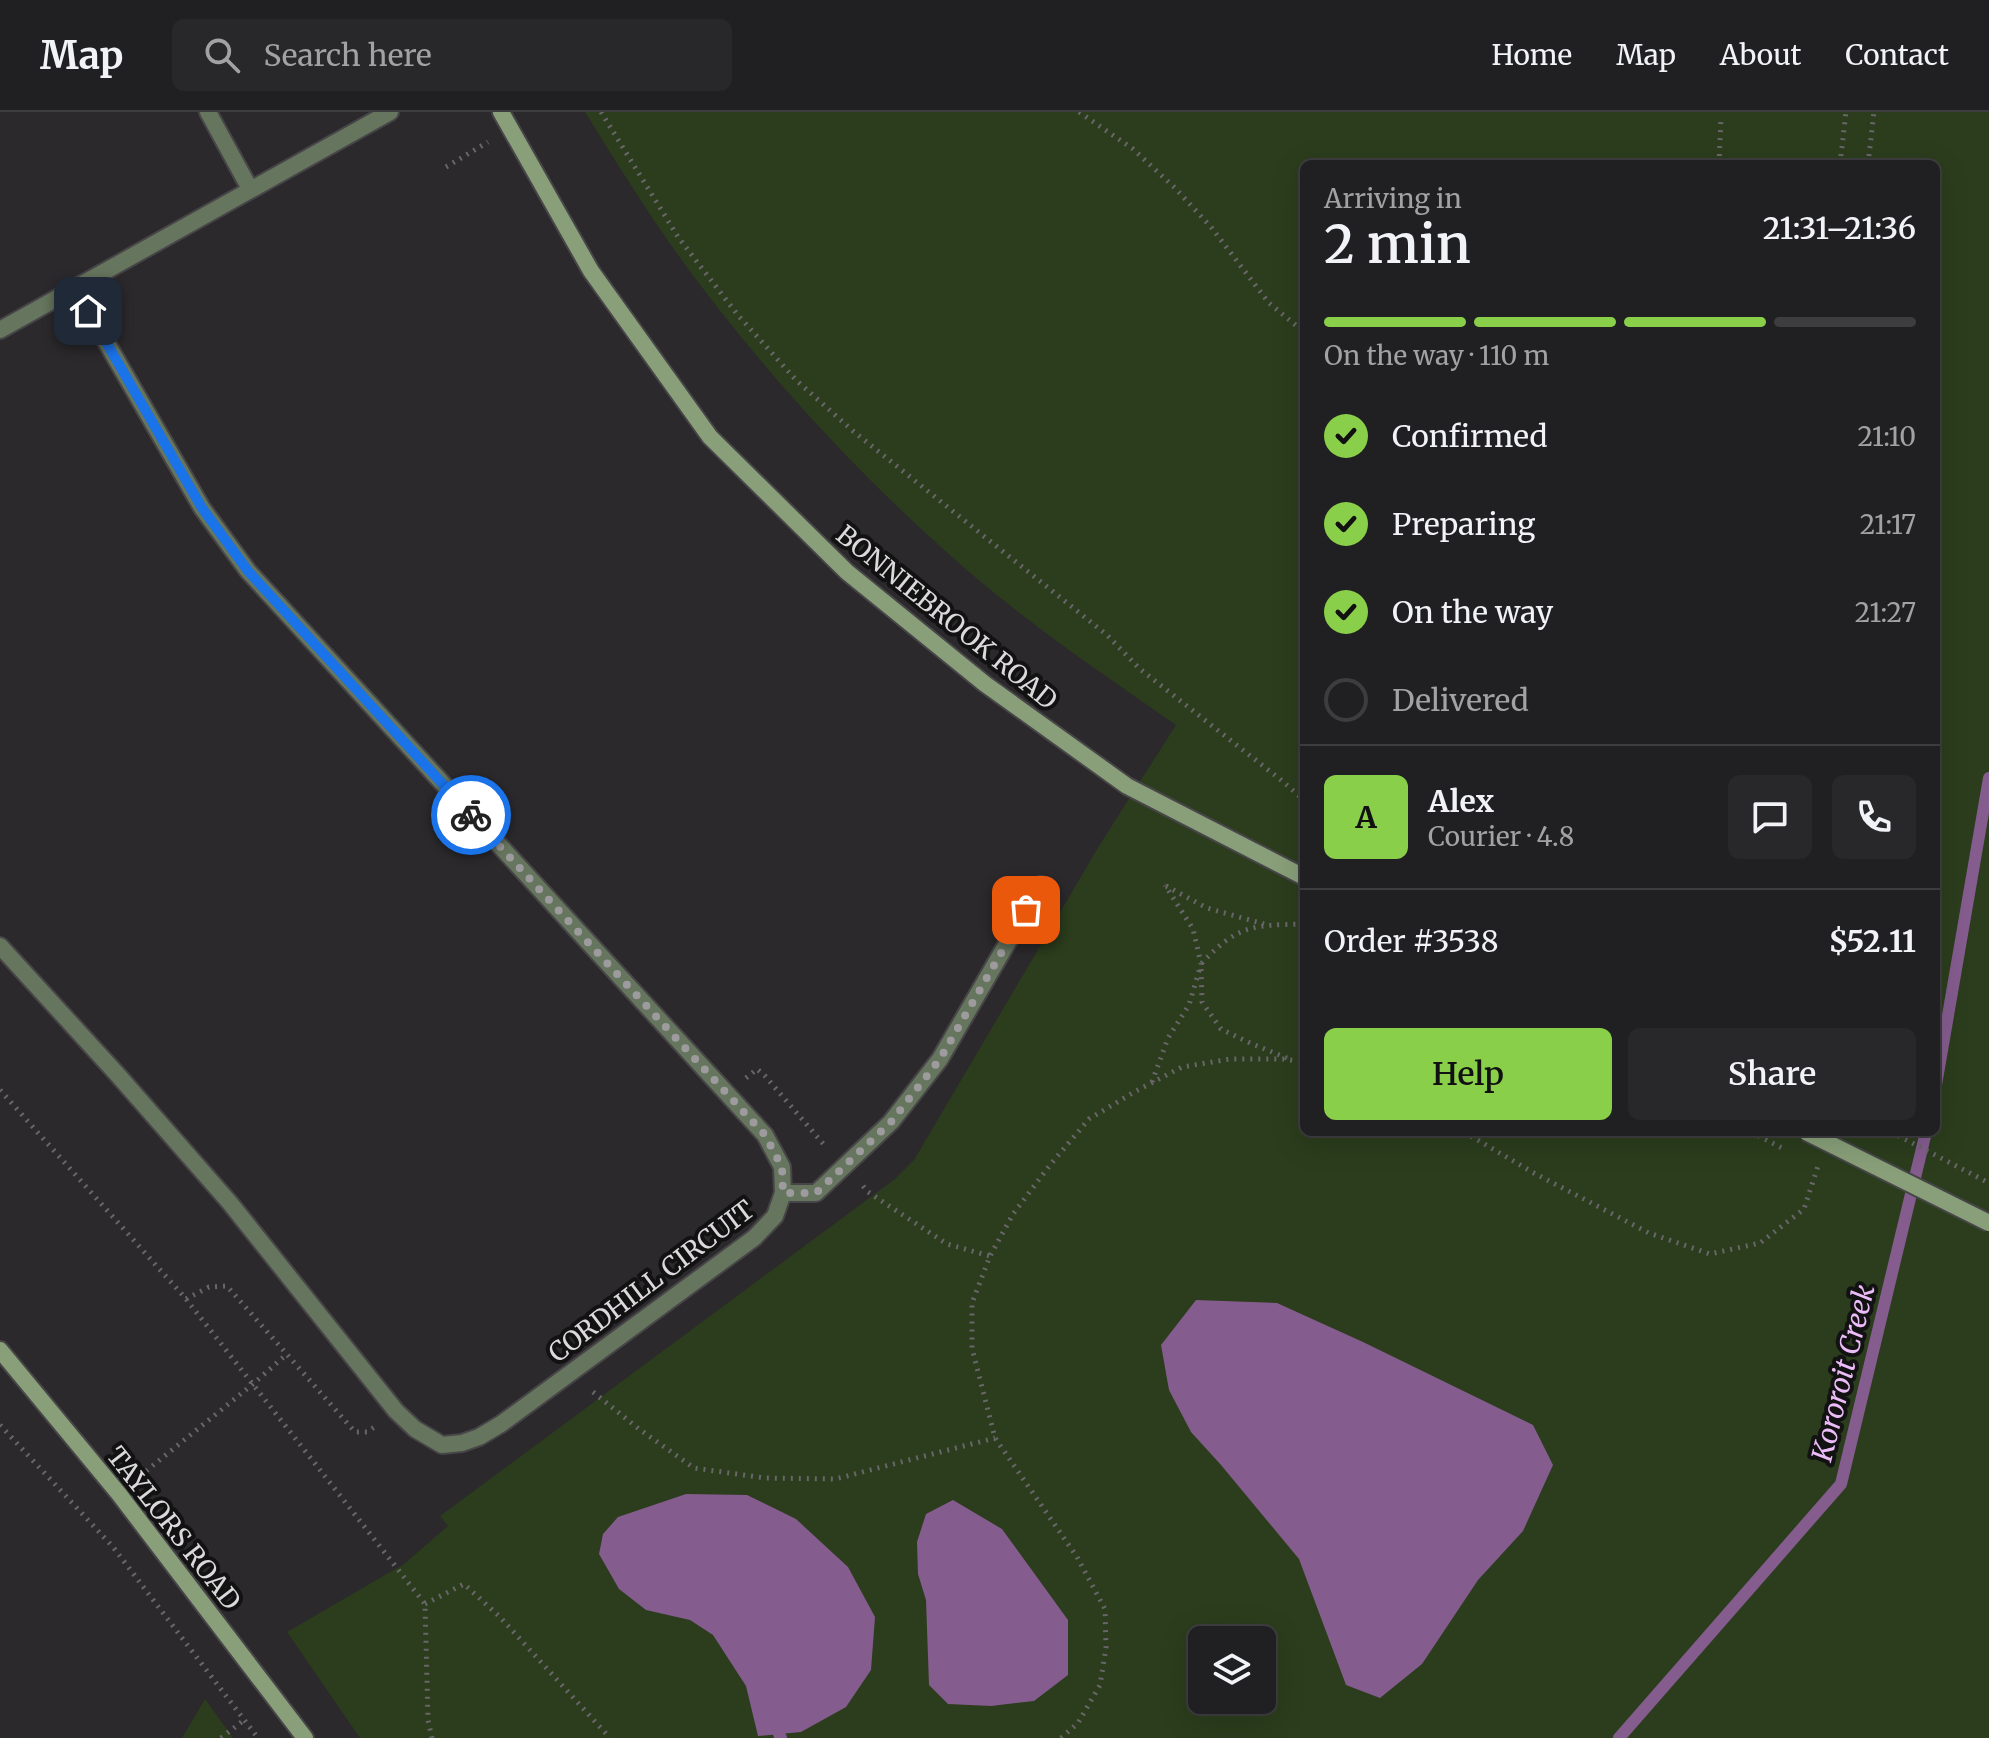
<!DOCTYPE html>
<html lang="en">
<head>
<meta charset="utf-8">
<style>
  body { margin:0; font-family:Merriweather,serif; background:#28272a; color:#f1f3f6; height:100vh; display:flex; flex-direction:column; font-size:30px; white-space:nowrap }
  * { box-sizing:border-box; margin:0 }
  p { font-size:26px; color:#a2a2a5 }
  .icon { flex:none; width:44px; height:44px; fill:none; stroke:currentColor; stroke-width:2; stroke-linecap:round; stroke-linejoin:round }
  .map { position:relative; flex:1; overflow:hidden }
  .side { position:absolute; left:1300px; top:48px; width:640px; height:976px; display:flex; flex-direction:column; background:#201f21; border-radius:12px; box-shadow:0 8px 32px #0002,0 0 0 2px #3d3d3f }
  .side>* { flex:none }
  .tools { position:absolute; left:1188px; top:1514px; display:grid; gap:16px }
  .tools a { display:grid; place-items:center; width:88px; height:88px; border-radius:12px; background:#201f21; box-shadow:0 8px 32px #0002,0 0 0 2px #3d3d3f; font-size:40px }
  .pin { position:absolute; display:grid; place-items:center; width:68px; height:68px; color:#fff; margin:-34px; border-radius:16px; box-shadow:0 4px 12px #0006 }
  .courier { position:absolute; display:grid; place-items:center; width:80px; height:80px; margin:-40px; border:6px solid #1a73e8; border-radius:50%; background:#fff; color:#222; box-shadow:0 2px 10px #0007 }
  .summary em { font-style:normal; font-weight:600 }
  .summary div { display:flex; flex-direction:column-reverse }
  .summary { display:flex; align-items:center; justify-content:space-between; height:136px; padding:0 24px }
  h1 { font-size:52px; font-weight:600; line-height:60px }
  .bar { display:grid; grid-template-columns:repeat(4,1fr); gap:12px 8px; align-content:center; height:96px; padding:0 24px }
  .bar i { height:10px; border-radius:6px; background:#3d3d3f }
  .bar .current { background:#89cf49 }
  .bar p { grid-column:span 4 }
  .line { display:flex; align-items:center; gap:20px; padding:0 24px; border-top:2px solid #3d3d3f }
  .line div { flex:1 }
  .round { display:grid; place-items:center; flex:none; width:84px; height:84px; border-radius:12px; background:#28272a }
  ol { padding:0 24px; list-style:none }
  li { display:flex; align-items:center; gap:24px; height:88px }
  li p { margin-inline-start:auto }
  li .icon { padding:8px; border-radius:50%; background:#89cf49; color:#111; stroke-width:4 }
  li:last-child { color:#a2a2a5 }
  li i { width:44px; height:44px; border:4px solid #3d3d3f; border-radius:50% }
  .action { display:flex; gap:16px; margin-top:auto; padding:16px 24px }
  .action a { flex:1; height:92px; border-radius:12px; background:#89cf49; color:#111; font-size:32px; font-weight:600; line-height:92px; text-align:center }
  .action a+a { background:#28272a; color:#f1f3f6 }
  header { display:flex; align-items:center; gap:48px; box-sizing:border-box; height:112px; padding:0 40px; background:#201f21; border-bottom:2px solid #3d3d3f }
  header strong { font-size:38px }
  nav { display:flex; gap:44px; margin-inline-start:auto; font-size:28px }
  .search { width:560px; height:72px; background:#28272a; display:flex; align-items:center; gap:20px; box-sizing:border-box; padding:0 28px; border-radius:12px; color:#a2a2a5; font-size:30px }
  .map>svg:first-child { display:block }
  .green { fill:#2b3d1d; fill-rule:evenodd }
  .water { fill:#845c8e }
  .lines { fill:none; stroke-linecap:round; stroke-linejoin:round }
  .stream { stroke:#845c8e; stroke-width:12 }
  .lane-casing { stroke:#474548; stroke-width:20 }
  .street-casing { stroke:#474548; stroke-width:20 }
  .secondary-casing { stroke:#474548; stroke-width:20 }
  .path { stroke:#686669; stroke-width:5; stroke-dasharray:2 6; stroke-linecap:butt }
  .lane { stroke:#66755d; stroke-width:16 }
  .street { stroke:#66755d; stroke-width:16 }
  .secondary { stroke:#889f79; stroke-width:16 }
  .secondary-bridge-casing { stroke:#474548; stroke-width:20; stroke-linecap:butt }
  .path-bridge { stroke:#686669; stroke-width:5; stroke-dasharray:2 6; stroke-linecap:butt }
  .secondary-bridge { stroke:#889f79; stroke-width:16 }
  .done { stroke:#9d9b9e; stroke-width:8; stroke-dasharray:0 14.4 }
  .route { stroke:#1a73e8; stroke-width:10 }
  .labels { text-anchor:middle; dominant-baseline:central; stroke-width:8; stroke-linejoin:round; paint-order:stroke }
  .street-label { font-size:26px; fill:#dbd9db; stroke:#131213 }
  .water-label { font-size:28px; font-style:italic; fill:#ebbcf7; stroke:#131213 }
</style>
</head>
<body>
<header>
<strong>Map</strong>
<div class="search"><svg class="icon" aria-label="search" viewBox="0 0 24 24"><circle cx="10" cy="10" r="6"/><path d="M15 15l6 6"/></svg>Search here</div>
<nav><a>Home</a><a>Map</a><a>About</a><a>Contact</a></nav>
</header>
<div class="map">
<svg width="1989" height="1626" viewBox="0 0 1989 1626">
  <rect width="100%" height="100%" fill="#2b292c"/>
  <path class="green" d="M585,0h1404v1626h-1629l-73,-106 117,-68 44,-38 -8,-10 455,-337 19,-19 185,-314 77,-121c-66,-46 -133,-91 -195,-143 -110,-93 -215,-206 -300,-323 -34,-47 -65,-97 -96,-147zM1304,52h632v968h-632zM1202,1528h60v60h-60z
    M205,1587l28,39h-51z"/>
  <path class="water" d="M1196,1188l81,3 86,39 170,83 20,40 -30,66 -45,49 -56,84 -42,34 -34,-13 -47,-126 -78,-94 -30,-33 -22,-42 -8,-45z
    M686,1382l61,1 49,24 52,48 27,50 -4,53 -25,37 -45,25 -43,4 -12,-50 -33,-51 -23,-15 -44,-10 -27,-21 -20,-35 4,-20 15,-17z
    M953,1388l49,29 66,91v55l-34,26 -43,5 -43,-2 -19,-19 -3,-85 -8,-26 -1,-32 9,-28z"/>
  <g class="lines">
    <path class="stream" d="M1936,973l53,-307
      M779,1622l2,4
      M1619,1626l222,-254 85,-352"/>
    <defs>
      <path id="lane" d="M208,0l42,77
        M783,1081h33l75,-71 49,-63 101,-174"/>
      <path id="street" d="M0,218l390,-218
        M0,834l117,128 113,129 166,208 19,18 27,16 20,-2 17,-6 22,-13 253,-186 21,-22 8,-23 -1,-26 -17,-32 -517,-564 -46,-63 -127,-220"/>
      <path id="secondary" d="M501,0l90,159 119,166 137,135 138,112 142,102 177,91
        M0,1238l119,144 186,244"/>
    </defs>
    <use href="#lane" class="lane-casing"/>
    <use href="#street" class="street-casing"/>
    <use href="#secondary" class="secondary-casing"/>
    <path class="path" d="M601,0l77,125 59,77 59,66 57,51 254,204 33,34 141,111 23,20
      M1079,0l54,37 42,39 36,39 58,76 35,29
      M1719,52l2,-46
      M1840,52l6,-52
      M1868,52l6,-52
      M446,55l42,-25
      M1166,774l41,22 57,16
      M1287,946l-37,-15 -29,-14 -19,-27 -1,-38c36,-39 52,-39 103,-40
      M746,966l11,-9 8,7 61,71
      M1152,970l16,-44 21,-33 12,-41 -8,-35 -28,-44
      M0,978l186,209 239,305 3,116 4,18
      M1464,1020l68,40 117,61 61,21 50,-11 44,-34 14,-43
      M1891,1020l98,51
      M863,1074l5,6 79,52 43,12
      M186,1187l23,-12 18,-1 128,146h12l9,-6
      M593,1280l46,37 55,39 71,10 70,1 160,-41
      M0,1313l113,122 145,191
      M140,1364l113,-92 34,-30
      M425,1492l39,-20 36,33 110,121
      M221,1626l23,-18
      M1061,1626l17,-15 22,-38 6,-37 -1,-39 -28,-52 -82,-119 -23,-90v-45l18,-47 23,-42 37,-49 39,-46 47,-28 46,-24 48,-8h53l21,3"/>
    <use href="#lane" class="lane"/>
    <use href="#street" class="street"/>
    <use href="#secondary" class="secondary"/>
    <defs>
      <path id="secondary-bridge" d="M1806,1020l183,91"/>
    </defs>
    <use href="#secondary-bridge" class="secondary-bridge-casing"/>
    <path class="path-bridge" d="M1751,1020l31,16"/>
    <use href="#secondary-bridge" class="secondary-bridge"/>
  </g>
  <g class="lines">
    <path class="done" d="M471,703l294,320 17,32 1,26h33l75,-71 49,-63 86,-149"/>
    <path class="route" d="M88,199l114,197 46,63 223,244"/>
  </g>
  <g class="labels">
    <g class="street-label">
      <text transform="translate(947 505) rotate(39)">BONNIEBROOK ROAD</text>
      <text transform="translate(651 1169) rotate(-37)">CORDHILL CIRCUIT</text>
      <text transform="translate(174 1416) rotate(52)">TAYLORS ROAD</text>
    </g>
    <g class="water-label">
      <text transform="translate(1843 1261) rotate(-76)">Kororoit Creek</text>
    </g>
  </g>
</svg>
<div class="tools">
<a><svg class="icon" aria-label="layers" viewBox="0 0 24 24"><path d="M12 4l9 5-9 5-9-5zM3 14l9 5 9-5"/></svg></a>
</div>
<div class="pin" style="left:1026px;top:798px;background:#ea580c"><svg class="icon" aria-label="bag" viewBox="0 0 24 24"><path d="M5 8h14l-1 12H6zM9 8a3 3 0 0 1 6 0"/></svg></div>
<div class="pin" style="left:88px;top:199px;background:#1f2937"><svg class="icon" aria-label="home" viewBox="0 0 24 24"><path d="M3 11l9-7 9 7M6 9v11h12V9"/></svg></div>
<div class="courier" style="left:471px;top:703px"><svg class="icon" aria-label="bike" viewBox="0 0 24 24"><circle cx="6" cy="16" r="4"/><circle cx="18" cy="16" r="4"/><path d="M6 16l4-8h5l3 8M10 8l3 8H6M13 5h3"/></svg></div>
<section class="side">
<div class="summary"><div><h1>2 min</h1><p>Arriving in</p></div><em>21:31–21:36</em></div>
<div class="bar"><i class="current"></i><i class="current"></i><i class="current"></i><i></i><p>On the way · 110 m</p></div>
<ol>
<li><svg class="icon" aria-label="check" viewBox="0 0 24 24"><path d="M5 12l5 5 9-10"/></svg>Confirmed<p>21:10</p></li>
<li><svg class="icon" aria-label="check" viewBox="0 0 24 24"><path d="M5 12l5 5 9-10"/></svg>Preparing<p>21:17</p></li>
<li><svg class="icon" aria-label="check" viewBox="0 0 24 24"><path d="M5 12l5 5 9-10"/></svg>On the way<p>21:27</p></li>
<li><i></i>Delivered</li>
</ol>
<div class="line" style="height:144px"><b class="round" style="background:#89cf49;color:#111">A</b><div><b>Alex</b><p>Courier · 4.8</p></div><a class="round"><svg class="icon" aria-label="chat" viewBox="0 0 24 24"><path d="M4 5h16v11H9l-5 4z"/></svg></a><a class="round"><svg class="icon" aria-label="phone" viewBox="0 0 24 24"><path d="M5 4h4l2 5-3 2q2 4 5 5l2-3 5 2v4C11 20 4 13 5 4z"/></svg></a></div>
<div class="line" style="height:104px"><div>Order #3538</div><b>$52.11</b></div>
<div class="action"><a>Help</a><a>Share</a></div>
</section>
</div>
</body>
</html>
